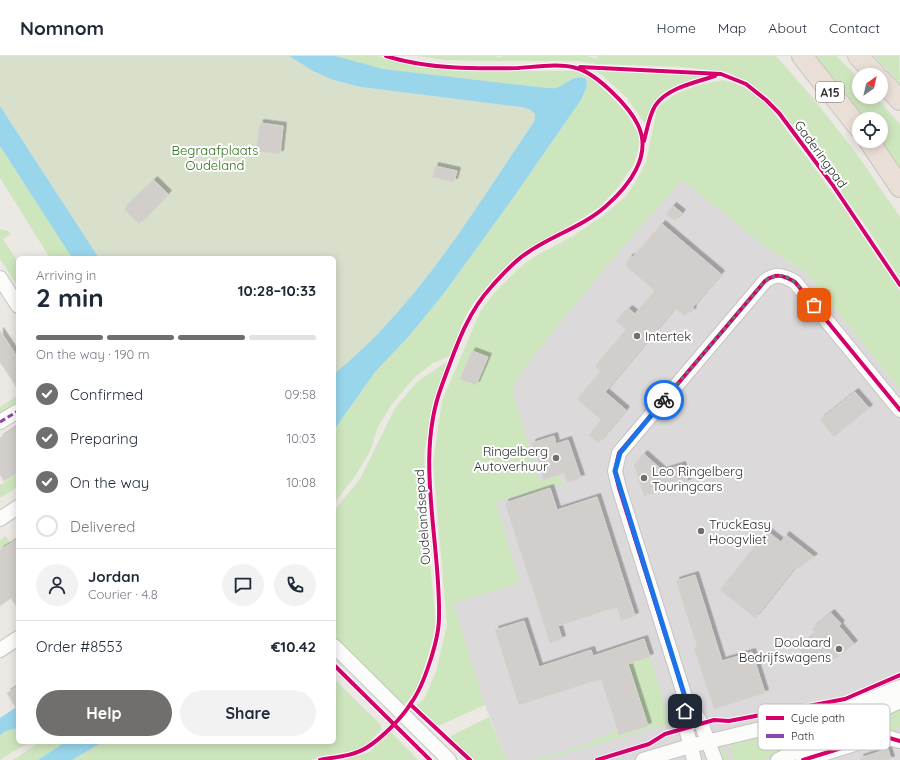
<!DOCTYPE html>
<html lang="en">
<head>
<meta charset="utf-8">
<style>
  body { margin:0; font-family:Quicksand,sans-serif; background:#f2f2f3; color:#1f2937; height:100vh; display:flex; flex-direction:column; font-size:15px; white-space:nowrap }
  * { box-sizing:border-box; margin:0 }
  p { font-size:13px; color:#747a83 }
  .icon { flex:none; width:22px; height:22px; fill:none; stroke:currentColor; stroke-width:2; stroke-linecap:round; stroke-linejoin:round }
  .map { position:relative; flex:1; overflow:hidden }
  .details { position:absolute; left:16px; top:200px; width:320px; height:488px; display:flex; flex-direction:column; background:#fff; border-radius:6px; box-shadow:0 2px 10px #0003 }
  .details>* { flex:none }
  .needle { width:26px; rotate:34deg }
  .controls { position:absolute; left:852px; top:12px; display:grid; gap:8px }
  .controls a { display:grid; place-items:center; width:36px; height:36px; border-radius:50%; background:#fff; box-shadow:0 2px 10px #0003; font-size:20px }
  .pin { position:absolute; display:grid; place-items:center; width:34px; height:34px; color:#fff; margin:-17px; border-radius:8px; box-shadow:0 2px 6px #0006 }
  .courier { position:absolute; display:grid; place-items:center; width:40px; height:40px; margin:-20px; border:3px solid #1a73e8; border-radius:50%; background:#fff; color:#222; box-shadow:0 1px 5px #0007 }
  .head em { font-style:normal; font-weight:800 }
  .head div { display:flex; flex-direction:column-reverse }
  .head { display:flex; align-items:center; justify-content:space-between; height:68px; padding:0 20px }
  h1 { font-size:26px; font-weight:800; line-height:30px }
  .bar { display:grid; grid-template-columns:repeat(4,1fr); gap:6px 4px; align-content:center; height:48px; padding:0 20px }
  .bar i { height:5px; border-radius:3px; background:#e0e1e3 }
  .bar .on { background:#706f6e }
  .bar p { grid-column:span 4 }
  .line { display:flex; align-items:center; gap:10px; padding:0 20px; border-top:1px solid #e0e1e3 }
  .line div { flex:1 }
  .round { display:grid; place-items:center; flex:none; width:42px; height:42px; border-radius:21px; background:#f2f2f3 }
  ol { padding:0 20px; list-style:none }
  li { display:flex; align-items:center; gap:12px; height:44px }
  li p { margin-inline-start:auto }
  li .icon { padding:4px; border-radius:50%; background:#706f6e; color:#fff; stroke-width:4 }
  li:last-child { color:#747a83 }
  li i { width:22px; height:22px; border:2px solid #e0e1e3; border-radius:50% }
  .button { display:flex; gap:8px; margin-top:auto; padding:8px 20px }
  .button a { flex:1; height:46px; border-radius:24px; background:#706f6e; color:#fff; font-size:16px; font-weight:800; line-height:46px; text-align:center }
  .button a+a { background:#f2f2f3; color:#1f2937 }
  header { display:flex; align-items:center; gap:24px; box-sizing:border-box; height:56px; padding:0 20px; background:#fff; border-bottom:1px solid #e0e1e3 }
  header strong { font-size:19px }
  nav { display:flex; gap:22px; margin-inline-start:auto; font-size:14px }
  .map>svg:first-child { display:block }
  .industrial { fill:#dcd9db }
  .green { fill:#cee6be }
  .cemetery { fill:#d8e0cc }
  .water { fill:#99d6ec }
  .building { fill:#d1cecb; stroke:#d7d4d0; filter:url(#shadow) }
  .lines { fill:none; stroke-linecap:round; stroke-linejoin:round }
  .minor-casing { stroke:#c5c4c5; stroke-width:16 }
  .highway-casing { stroke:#c6c5c4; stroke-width:22 }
  .minor { stroke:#fcfcfb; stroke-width:14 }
  .highway { stroke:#eadfd6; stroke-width:20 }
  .quiet { stroke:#8e44ad; stroke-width:3; stroke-dasharray:6 3; stroke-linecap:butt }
  .cycleway-casing { stroke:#fff; stroke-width:6 }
  .cycleway { stroke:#d6006c; stroke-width:4 }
  .done { stroke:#706f6e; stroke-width:4; stroke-dasharray:0 7.2 }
  .route { stroke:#1a73e8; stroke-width:5 }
  .poi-dot { fill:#706f6e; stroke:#fff; stroke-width:1.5 }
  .labels { text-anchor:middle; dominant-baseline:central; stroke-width:4; stroke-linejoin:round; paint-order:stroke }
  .shield { fill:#fff; stroke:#6d6d6d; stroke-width:1 }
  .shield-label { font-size:12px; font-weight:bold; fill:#2e2e2e }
  .park-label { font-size:13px; fill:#2c6e1b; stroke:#fff }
  .street-label { font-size:13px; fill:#2e2e2e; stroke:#fff }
  .poi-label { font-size:13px; fill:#2e2e2e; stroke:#fff; text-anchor:start }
  .key { fill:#fff; stroke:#c0c0c0; stroke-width:1 }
  .key-label { font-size:11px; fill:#2e2e2e }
</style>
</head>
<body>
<header>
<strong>Nomnom</strong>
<nav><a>Home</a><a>Map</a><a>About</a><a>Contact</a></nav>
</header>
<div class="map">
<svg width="900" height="704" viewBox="0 0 900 704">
  <defs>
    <filter id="shadow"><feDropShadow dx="3.5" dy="-3.5" stdDeviation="0" flood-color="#0004"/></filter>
  </defs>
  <rect width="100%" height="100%" fill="#ece8e4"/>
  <path class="industrial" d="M682,122l107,84 15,9 96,118v371h-393l-22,-55 -31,-100 2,-3 63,-19 -23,-81 12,-114 36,-52z"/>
  <path class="green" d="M336,0h41l42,11 52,4h103l14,5 18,15 20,22 11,18 3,12 -6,21 -16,23 -18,20 -39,24 -38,21 -29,26 -22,27 -9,16 -13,35 -17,7 -18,14 -23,27 -14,23 -8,24 -14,24 -22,28v-73l41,-58 35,-37 35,-43 68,-94 68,-98 6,-14 -1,-7c-11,-6 -20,6 -30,9 -5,1 -12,-1 -17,-1l-157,-18z
    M417,0h79l3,2 4,-2h84l10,3v-3h179l37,42 43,55 44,64v61l-34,-52 -84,-115 -15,-15 -22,-15 -19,-9 -44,-5 -85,-3 -21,-3h-95l-37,-1z
    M813,0h24l22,23v18h17l24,27v45l-19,-28v-22h-18z
    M874,0h25l1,27z
    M597,15l109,5c-32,9 -53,14 -60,49l-20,-28z
    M723,24l12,3 13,6 20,16 75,102 57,84v98l-96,-118 -38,-24 -84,-67 -76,87 -78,96 -15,23v6l26,89 21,-6 3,9 -67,18 24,81 -64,19 -2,3 31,100 -47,21 -22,-21 8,-6 12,-27 11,-47 -14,-162 9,-62 38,-89 15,-20 23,-23 16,-12 39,-21 31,-21 22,-19 9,-13 11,-21 11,-53c17,-19 42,-24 66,-29z
    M0,90l73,112h-23l-50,-80z
    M0,173l8,2 3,3 -8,5 15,23v25l-18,-28z
    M448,305l-16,45 -8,48 4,86 7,76 -1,17 -5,20 -13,39 -13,14 -69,-68v-127l26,-32 35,-71 23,-27z
    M18,339v13l-18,12v-13z
    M18,417v14l-18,11v-13z
    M6,480l4,7 -10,7v-10z
    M650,601l20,66 -127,37h-10l46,-13 39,-17 1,5 29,-9 -16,-49 -18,-9z
    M334,623l47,46v5l-16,16 -13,6 -42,8h-238l31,-18h231z
    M900,654v16l-6,6 -9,-2 -2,-4 -20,6 1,4 -68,20 61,-30 2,3z
    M855,657l1,3 -92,44h-30l-5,-16 42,-7z
    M489,661l18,43h-33l-25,-23z
    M18,672v14h11l-29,18v-25l6,-4z
    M390,675l28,29h-76l28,-8z
    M40,686h25l-27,18h-25z
    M724,688l5,16h-5l-3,-10 1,-5z"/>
  <path class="cemetery" d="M0,0h289l24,15 20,9 28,7 160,20 8,2 6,5v6c-60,89 -116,186 -201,254v-116h-235l-99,-152z"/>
  <path class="water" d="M289,0h47l47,13 156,18c5,0 12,2 17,1 10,-3 19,-15 30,-9l1,7 -6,14 -68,98 -68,94 -35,43 -35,37 -41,58v-56c84,-68 141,-165 201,-254v-6l-6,-5 -8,-2 -160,-20 -28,-7 -20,-9z
    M0,50l99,152h-26l-4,-5 -69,-107z
    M18,650v22l-12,3 -6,4v-17z
    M65,686h38l-31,18h-34z"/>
  <path class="building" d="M260,67l23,3 -3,28 -24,-3z
    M435,110l22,5 -3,11 -21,-5z
    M154,124l14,14 -29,30 -15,-15z
    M673,150l9,7 -7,8 -9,-7z
    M662,168l59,50 -28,33 -1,5h-3l-4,4 -10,-8 -70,84 21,18 -28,33 -9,-8 12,-15 -24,-21 24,-28 -6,-5 31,-36 -10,-9 13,-12 6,5 20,-23 -29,-25 3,-8 4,-1z
    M0,275l18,27v31l-18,-27z
    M472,295l16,6 -12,28 -16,-6z
    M855,336l14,16 -35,29 -14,-17z
    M18,370v46l-14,9 -4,-7v-36z
    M554,380l2,8 12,-4 13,38 -14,4 -3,-9 -20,7 -12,-37z
    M644,398l19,17 19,-6 6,17 -44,14 -10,-31z
    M550,432l7,22 40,-13 38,119 -14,5 -4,-14 -59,19 4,13 -12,4 -45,-140z
    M767,475l14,11 5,-7 28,22 -15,11 -3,-2 -41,52 -35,-28z
    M18,483v70l-7,-11 -11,8v-56z
    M695,519l27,86 30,-9 13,41 -51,16 -20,-61 3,-1 -21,-66z
    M831,557l10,11 -2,2 15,18 -22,17 -7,-11 -15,13 -12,-15 18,-15 -4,-4z
    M524,565l15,46 52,-17 2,6 51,-17 6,18 -22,7 20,62 -29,9 -18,-56 -82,26 -24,-75z
    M18,630v25l-11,-18z
    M888,693l3,11h-30l-1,-2z"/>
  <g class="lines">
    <defs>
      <path id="minor" d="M0,222l18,28
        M0,366l18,-11
        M0,463l18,-12
        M334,590l115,114
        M0,594l18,-12
        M685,642l1,30 8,32
        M643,704l47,-14 159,-38 51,-21
        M715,704l-14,-37 -16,-26 -66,-209 -4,-17 4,-18 146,-172c11,-8 18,-6 30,1l105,128
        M778,704l122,-59
        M803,704l71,-22 12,-1 14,4"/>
      <path id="highway" d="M802,0l57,72
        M858,0l18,19
        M881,24l19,20
        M869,85l31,46"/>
    </defs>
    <use href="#minor" class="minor-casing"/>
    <use href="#highway" class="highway-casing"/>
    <use href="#minor" class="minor"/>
    <use href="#highway" class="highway"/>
    <path class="quiet" d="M0,366l18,-11"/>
    <defs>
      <path id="cycleway" d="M580,11l141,7 25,10 20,16 13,13 53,71 68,101
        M644,85c3,-11 5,-25 11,-35 11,-18 42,-24 60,-30
        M334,609l96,95
        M411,649l59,55
        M701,667l-16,-26 -66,-209 -4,-17 4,-18 146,-172c11,-8 18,-6 30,1l105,128
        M320,704c15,-3 33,-4 46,-12 15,-9 36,-30 45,-45 13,-17 28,-64 28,-85 2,-76 -25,-160 3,-233 13,-35 24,-71 50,-99 10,-11 22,-25 35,-33 24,-17 55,-26 78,-46 23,-20 48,-51 33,-82 -9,-19 -42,-52 -62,-57 -15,-5 -42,-1 -58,0 -43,1 -91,1 -132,-12
        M597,704l52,-16 16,-10 49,-14 15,1 116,-22 55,-24
        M803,704l71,-22 12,-1 14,4"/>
    </defs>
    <use href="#cycleway" class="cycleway-casing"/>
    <use href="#cycleway" class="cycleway"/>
  </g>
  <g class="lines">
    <path class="done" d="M664,344l101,-119c23,-16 35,8 49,24"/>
    <path class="route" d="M664,344l-44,53 -5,18 70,226v14"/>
  </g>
  <g class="poi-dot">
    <circle cx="637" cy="280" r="4"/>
    <circle cx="556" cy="402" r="4"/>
    <circle cx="644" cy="422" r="4"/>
    <circle cx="701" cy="475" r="4"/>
    <circle cx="839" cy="593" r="4"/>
  </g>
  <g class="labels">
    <rect class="shield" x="816" y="26" width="28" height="20" rx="3"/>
    <g class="shield-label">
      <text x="830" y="36">A15</text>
    </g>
    <g class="park-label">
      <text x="215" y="94">Begraafplaats<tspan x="215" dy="15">Oudeland</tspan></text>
    </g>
    <g class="street-label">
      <text transform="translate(821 98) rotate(54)">Gaderingpad</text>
      <text transform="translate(422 461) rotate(-94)">Oudelandsepad</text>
    </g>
    <g class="poi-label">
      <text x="645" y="280">Intertek</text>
      <text x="548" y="395" text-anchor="end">Ringelberg<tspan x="548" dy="15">Autoverhuur</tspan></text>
      <text x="652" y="415">Leo Ringelberg<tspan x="652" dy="15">Touringcars</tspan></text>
      <text x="709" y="468">TruckEasy<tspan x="709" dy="15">Hoogvliet</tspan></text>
      <text x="831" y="586" text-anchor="end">Doolaard<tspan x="831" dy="15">Bedrijfswagens</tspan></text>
    </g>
  </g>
  <rect x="758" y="648" width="132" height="46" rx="6" class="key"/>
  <rect x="766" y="660" width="18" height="4" fill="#d6006c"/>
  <rect x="766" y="678" width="18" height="4" fill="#8e44ad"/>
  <g class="key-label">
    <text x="791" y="666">Cycle path</text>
    <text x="791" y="684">Path</text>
  </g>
</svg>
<div class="controls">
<a><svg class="needle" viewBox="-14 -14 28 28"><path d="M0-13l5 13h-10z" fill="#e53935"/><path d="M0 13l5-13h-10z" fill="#747a83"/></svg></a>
<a><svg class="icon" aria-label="locate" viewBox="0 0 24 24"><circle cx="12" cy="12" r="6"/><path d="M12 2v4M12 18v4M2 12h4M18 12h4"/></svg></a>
</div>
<div class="pin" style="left:814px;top:249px;background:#ea580c"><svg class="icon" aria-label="bag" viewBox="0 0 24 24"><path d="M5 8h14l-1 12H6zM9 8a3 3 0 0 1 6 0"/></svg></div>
<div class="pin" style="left:685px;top:655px;background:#1f2937"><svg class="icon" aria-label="home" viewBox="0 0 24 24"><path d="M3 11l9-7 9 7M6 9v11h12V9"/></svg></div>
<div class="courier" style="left:664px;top:344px"><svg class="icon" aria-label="bike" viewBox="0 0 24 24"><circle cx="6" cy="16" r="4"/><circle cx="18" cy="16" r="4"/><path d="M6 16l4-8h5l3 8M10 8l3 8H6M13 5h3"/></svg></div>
<section class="details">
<div class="head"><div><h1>2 min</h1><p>Arriving in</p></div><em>10:28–10:33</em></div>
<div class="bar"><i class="on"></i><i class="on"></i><i class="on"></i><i></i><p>On the way · 190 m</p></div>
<ol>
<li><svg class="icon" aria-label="check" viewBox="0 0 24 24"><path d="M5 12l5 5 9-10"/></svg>Confirmed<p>09:58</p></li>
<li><svg class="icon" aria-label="check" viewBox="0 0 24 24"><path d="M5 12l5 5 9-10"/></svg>Preparing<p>10:03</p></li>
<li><svg class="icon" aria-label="check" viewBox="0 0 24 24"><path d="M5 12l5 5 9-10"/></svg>On the way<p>10:08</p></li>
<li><i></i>Delivered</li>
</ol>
<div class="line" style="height:72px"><a class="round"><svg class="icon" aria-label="person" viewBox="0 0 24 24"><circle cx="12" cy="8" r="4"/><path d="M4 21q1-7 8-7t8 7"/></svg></a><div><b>Jordan</b><p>Courier · 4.8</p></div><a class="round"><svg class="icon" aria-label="chat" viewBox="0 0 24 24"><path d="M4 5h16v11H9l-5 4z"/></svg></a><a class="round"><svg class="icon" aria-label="phone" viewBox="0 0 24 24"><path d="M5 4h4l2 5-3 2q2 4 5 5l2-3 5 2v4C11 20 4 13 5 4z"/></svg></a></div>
<div class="line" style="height:52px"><div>Order #8553</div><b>€10.42</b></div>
<div class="button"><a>Help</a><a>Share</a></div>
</section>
</div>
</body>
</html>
